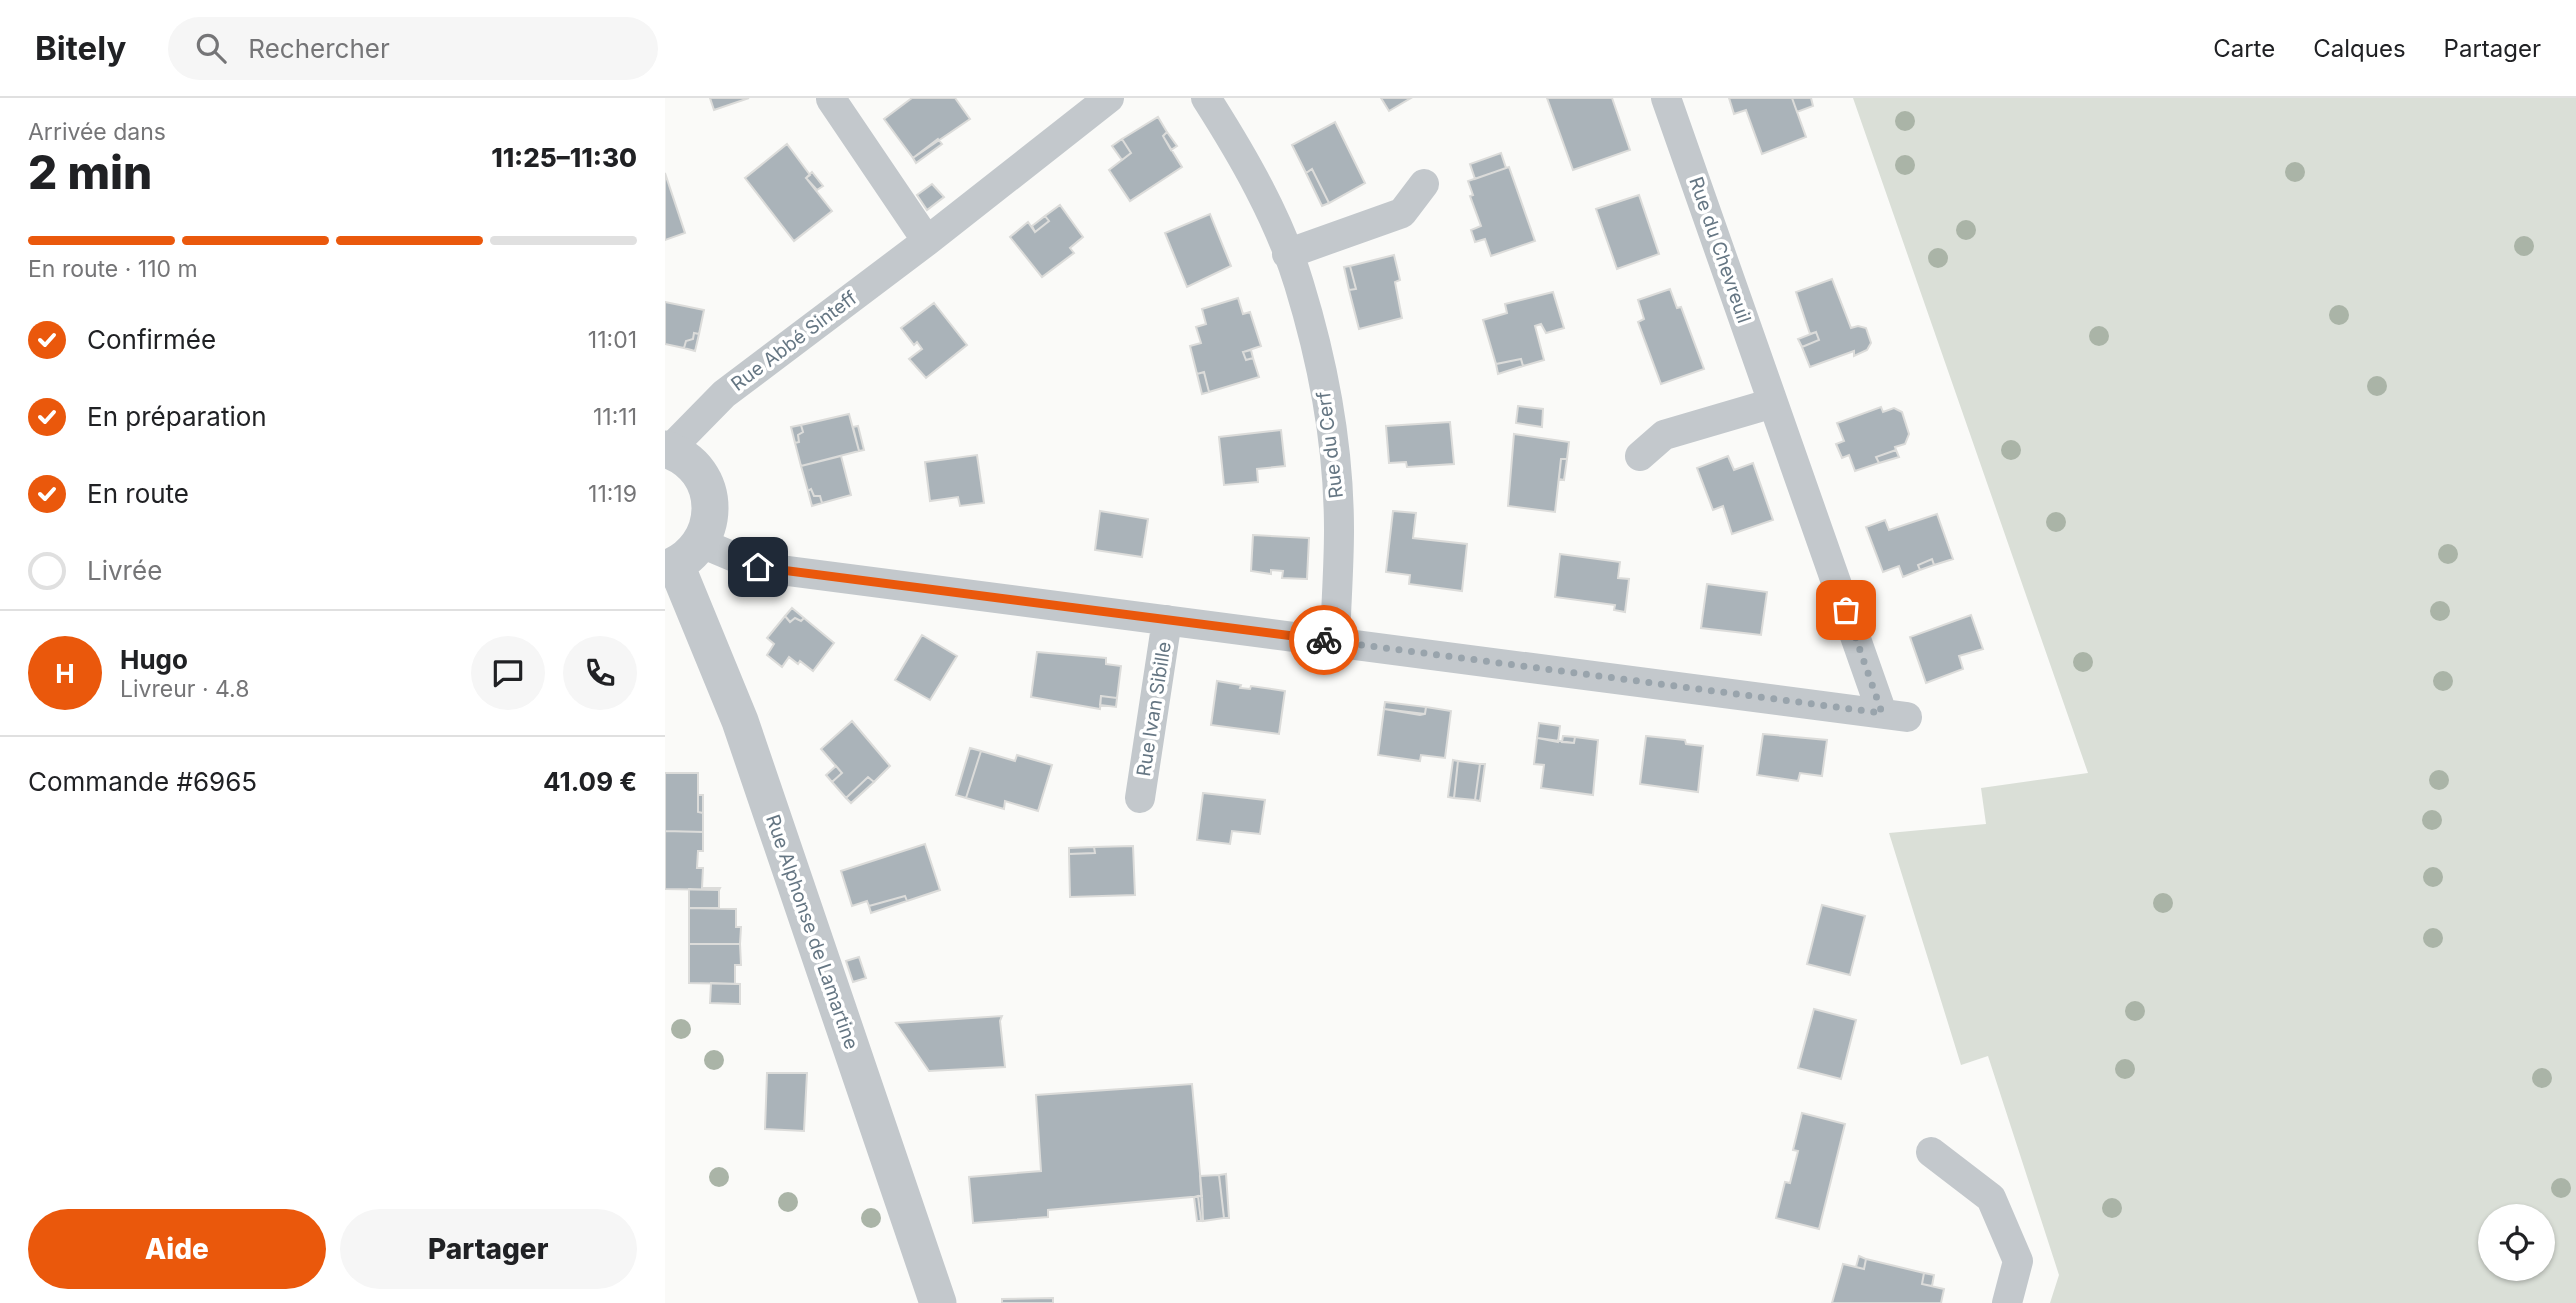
<!DOCTYPE html>
<html lang="fr">
<head>
<meta charset="utf-8">
<style>
  body { margin:0; font-family:Inter,sans-serif; background:#f6f6f6; color:#202124; height:100vh; display:flex; flex-direction:column; font-size:26px; white-space:nowrap }
  * { box-sizing:border-box; margin:0 }
  p { font-size:23px; color:#757577 }
  .icon { flex:none; width:38px; height:38px; fill:none; stroke:currentColor; stroke-width:2; stroke-linecap:round; stroke-linejoin:round }
  .map { position:relative; flex:1; overflow:hidden }
  .side { display:flex; flex-direction:column; background:#fff; width:665px }
  .side>* { flex:none }
  .tools { position:absolute; left:1813px; top:1106px; display:grid; gap:14px }
  .tools a { display:grid; place-items:center; width:77px; height:77px; border-radius:50%; background:#fff; box-shadow:0 2px 5px #0004; font-size:35px }
  .pin { position:absolute; display:grid; place-items:center; width:60px; height:60px; color:#fff; margin:-30px; border-radius:14px; box-shadow:0 4px 10px #0006 }
  .courier { position:absolute; display:grid; place-items:center; width:70px; height:70px; margin:-35px; border:5px solid #ea580c; border-radius:50%; background:#fff; color:#222; box-shadow:0 2px 9px #0007 }
  .headline em { font-style:normal; font-weight:800 }
  .headline div { display:flex; flex-direction:column-reverse }
  .headline { display:flex; align-items:center; justify-content:space-between; height:119px; padding:0 28px }
  h1 { font-size:46px; font-weight:800; line-height:52px }
  .bar { display:grid; grid-template-columns:repeat(4,1fr); gap:10px 7px; align-content:center; height:84px; padding:0 28px }
  .bar i { height:9px; border-radius:5px; background:#e0e0e0 }
  .bar .current { background:#ea580c }
  .bar p { grid-column:span 4 }
  .line { display:flex; align-items:center; gap:18px; padding:0 28px; border-top:2px solid #e0e0e0 }
  .line div { flex:1 }
  .round { display:grid; place-items:center; flex:none; width:74px; height:74px; border-radius:37px; background:#f6f6f6 }
  ol { padding:0 28px; list-style:none }
  li { display:flex; align-items:center; gap:21px; height:77px }
  li p { margin-inline-start:auto }
  li .icon { padding:7px; border-radius:50%; background:#ea580c; color:#fff; stroke-width:4 }
  li:last-child { color:#757577 }
  li i { width:38px; height:38px; border:4px solid #e0e0e0; border-radius:50% }
  .action { display:flex; gap:14px; margin-top:auto; padding:14px 28px }
  .action a { flex:1; height:80px; border-radius:42px; background:#ea580c; color:#fff; font-size:28px; font-weight:800; line-height:80px; text-align:center }
  .action a+a { background:#f6f6f6; color:#202124 }
  header { display:flex; align-items:center; gap:42px; box-sizing:border-box; height:98px; padding:0 35px; background:#fff; border-bottom:2px solid #e0e0e0 }
  header strong { font-size:33px }
  nav { display:flex; gap:38px; margin-inline-start:auto; font-size:24px }
  .search { width:490px; height:63px; background:#f6f6f6; display:flex; align-items:center; gap:18px; box-sizing:border-box; padding:0 24px; border-radius:38px; color:#757577; font-size:26px }
  main { display:flex; flex:1; min-height:0 }
  .map>svg:first-child { display:block }
  .green { fill:#dadfd7; fill-rule:evenodd }
  .building { fill:#aab3b9; stroke:#dcdcda; stroke-width:2 }
  .lines { fill:none; stroke-linecap:round; stroke-linejoin:round }
  .minor { stroke:#c3c8cc; stroke-width:30 }
  .tertiary { stroke:#c3c8cc; stroke-width:37 }
  .tree { fill:#aab4a7 }
  .done { stroke:#99a4ac; stroke-width:7; stroke-dasharray:0 12.6 }
  .route { stroke:#ea580c; stroke-width:9 }
  .labels { text-anchor:middle; dominant-baseline:central; stroke-width:7; stroke-linejoin:round; paint-order:stroke }
  .street-label { font-size:19px; fill:#657683; stroke:#fff }
</style>
</head>
<body>
<header>
<strong>Bitely</strong>
<div class="search"><svg class="icon" aria-label="search" viewBox="0 0 24 24"><circle cx="10" cy="10" r="6"/><path d="M15 15l6 6"/></svg>Rechercher</div>
<nav><a>Carte</a><a>Calques</a><a>Partager</a></nav>
</header>
<main>
<section class="side">
<div class="headline"><div><h1>2 min</h1><p>Arrivée dans</p></div><em>11:25–11:30</em></div>
<div class="bar"><i class="current"></i><i class="current"></i><i class="current"></i><i></i><p>En route · 110 m</p></div>
<ol>
<li><svg class="icon" aria-label="check" viewBox="0 0 24 24"><path d="M5 12l5 5 9-10"/></svg>Confirmée<p>11:01</p></li>
<li><svg class="icon" aria-label="check" viewBox="0 0 24 24"><path d="M5 12l5 5 9-10"/></svg>En préparation<p>11:11</p></li>
<li><svg class="icon" aria-label="check" viewBox="0 0 24 24"><path d="M5 12l5 5 9-10"/></svg>En route<p>11:19</p></li>
<li><i></i>Livrée</li>
</ol>
<div class="line" style="height:126px"><b class="round" style="background:#ea580c;color:#fff">H</b><div><b>Hugo</b><p>Livreur · 4.8</p></div><a class="round"><svg class="icon" aria-label="chat" viewBox="0 0 24 24"><path d="M4 5h16v11H9l-5 4z"/></svg></a><a class="round"><svg class="icon" aria-label="phone" viewBox="0 0 24 24"><path d="M5 4h4l2 5-3 2q2 4 5 5l2-3 5 2v4C11 20 4 13 5 4z"/></svg></a></div>
<div class="line" style="height:91px"><div>Commande #6965</div><b>41.09 €</b></div>
<div class="action"><a>Aide</a><a>Partager</a></div>
</section>
<div class="map">
<svg width="1911" height="1205" viewBox="0 0 1911 1205">
  <rect width="100%" height="100%" fill="#fafaf8"/>
  <path class="green" d="M1188,0h723v1205h-526l9,-28 -71,-219 -27,9 -72,-232 97,-9 -5,-36 107,-15zM1825,1118h53v53h-53z"/>
  <path class="building" d="M45,0h39l-35,12z
    M247,0h43l15,21 -57,39 -29,-39z
    M716,0h30l-22,13z
    M882,0h65l18,52 -57,20z
    M1064,0h63l14,39 -44,17 -16,-44 -12,4z
    M1127,0h19l2,8 -16,6z
    M493,19l9,15 -4,4 19,31 -52,34 -21,-31 22,-17 -9,-14z
    M670,24l30,61 -36,20 -17,-34 -6,4 -14,-28z
    M502,34l10,14 -6,4 -8,-14z
    M273,41l4,5 -26,19 -3,-5z
    M457,41l9,14 -9,7 -10,-14z
    M122,46l23,31 -4,3 26,33 -38,30 -49,-63z
    M836,55l5,15 -31,11 -5,-15z
    M844,69l26,74 -44,15 -6,-17 -10,3 -4,-12 10,-4 -11,-30 3,-1 -5,-14z
    M647,71l17,34 -7,3 -16,-33z
    M147,74l11,14 -6,4 -11,-12z
    M0,75l20,60 -20,7z
    M267,86l12,13 -17,13 -10,-15z
    M974,97l20,59 -42,15 -21,-60z
    M395,107l23,32 -13,11 4,5 -32,24 -32,-40 18,-15 7,10 14,-11 -4,-5z
    M545,116l21,52 -44,21 -22,-54z
    M380,118l4,5 -14,11 -3,-6z
    M729,157l6,25 -5,2 7,36 -43,11 -10,-39 7,-1 -6,-23z
    M685,168l6,23 -7,1 -5,-23z
    M1167,181l19,49 7,-2 8,2 5,15 -4,7 -13,6v-5l-44,16 -8,-20 17,-7 -3,-8 -6,2 -14,-42z
    M1005,191l7,19 4,-1 23,62 -43,15 -23,-62 6,-3 -6,-19z
    M888,194l11,36 -18,5 -5,-9 -6,2 9,34 -21,6 -2,-7 -25,5 -13,-44 24,-7 -2,-9z
    M573,200l5,16 7,-2 11,34 -18,6 3,8 7,-2 6,19 -50,15 -5,-20 -7,2 -7,-28 11,-3 -5,-16 10,-3 -4,-15z
    M0,204l39,8 -5,24 -5,-1 -1,6 -7,2 -2,7 -19,-4z
    M269,205l33,42 -41,33 -17,-19 13,-10 -5,-7 -3,3 -13,-17z
    M1151,234l3,8 -17,7 -4,-8z
    M29,235l5,1 -4,17 -11,-3 2,-7 7,-2z
    M586,252l2,8 -7,2 -3,-8z
    M856,261l2,7 -25,8 -2,-10z
    M539,274l5,20 -7,2 -5,-20z
    M853,308l25,3 -1,18 -26,-4z
    M1216,309l2,5 11,-4 8,4 7,22 -4,10 -10,3 1,3 -20,7 3,6 -24,8 -6,-16 -7,3 -6,-14 8,-3 -7,-18z
    M184,316l10,37 -58,15 -6,-23 4,-1 -1,-7 5,-3 -2,-7z
    M785,324l4,42 -47,3 -1,-5 -17,1 -3,-37z
    M136,327l2,7 -5,3 1,7 -4,1 -4,-16z
    M193,328l6,24 -5,1 -6,-24z
    M616,332l4,36 -28,3 1,13 -34,3 -5,-48z
    M849,336l55,8 -2,17h-6l-6,53 -47,-6z
    M1231,352l3,7 -20,6 -3,-6z
    M312,357l7,48 -24,3 -2,-9 -28,4 -5,-39z
    M176,358l10,39 -29,8 -2,-7h-6l-3,-7 -3,2 -7,-25z
    M1063,358l6,14 19,-7 20,57 -41,14 -9,-28 -10,4 -16,-42z
    M896,361h6l-3,21 -5,-1z
    M146,391l3,7h6l2,7 -10,3 -4,-15z
    M435,413l48,8 -6,38 -47,-7z
    M728,413l23,2 -3,25 54,6 -5,47 -53,-7 1,-9 -24,-3z
    M1272,416l16,45 -19,6 -2,-6 -14,6 2,5 -17,7 -4,-11 -16,6 -17,-45 19,-7 4,10z
    M588,437l56,3 -2,41 -25,-1 1,-7 -12,-1v4l-20,-3z
    M895,456l60,8 -2,16 11,1 -4,33 -11,-2 1,-5 -60,-8z
    M1267,461l2,6 -14,5 -2,-5z
    M1042,486l60,8 -6,43 -60,-7z
    M127,510l12,10 -3,3 -6,-3 -5,4 -5,-6z
    M1306,517l12,34 -24,7 4,13 -37,14 -16,-46z
    M120,518l5,6 5,-4 6,3 3,-3 30,25 -21,28 -13,-10 -2,3 -9,-7 -7,10 -15,-12 7,-11 -7,-6z
    M257,537l35,21 -27,44 -35,-20z
    M372,554l69,6v6l15,2 -4,32 -16,-2 -1,13 -69,-12z
    M552,583l24,4 -1,3 10,1 1,-3 34,5 -6,43 -68,-9z
    M436,598l16,2 -1,9 -16,-2z
    M720,604l41,5 -1,7 -41,-5z
    M761,609l25,4 -6,47 -24,-3 -1,6 -42,-6 6,-46 36,6 5,-1z
    M187,623l38,45 -16,16 -6,-5 -22,21 -14,-16 10,-9 -21,-24z
    M874,625l21,3 -2,16 -21,-4z
    M1098,636l64,6 -5,36 -22,-3 -2,8 -41,-6z
    M898,638l12,1 -1,6 -12,-1z
    M981,638l39,4 1,4 17,2 -5,46 -58,-8z
    M910,639l23,3 -5,55 -52,-7 3,-23 -10,-1 3,-26 37,5z
    M305,650l11,3 -15,47 -10,-3z
    M316,653l34,10 2,-6 35,10 -14,46 -33,-10 -1,8 -38,-11z
    M788,662l5,1 -4,37 -6,-1z
    M793,663l22,3 -5,36 -21,-2z
    M815,666h5l-5,37 -5,-1z
    M171,668l6,7 -10,9 -6,-7z
    M0,675h33v39l5,1v19l-38,-1z
    M203,679l6,5 -23,21 -5,-5z
    M538,695l62,7 -5,34 -28,-3 -2,13 -33,-4z
    M33,697h5v18l-5,-1z
    M0,733l38,1v19h-5l-1,17h6l-1,20h18l-1,2 -54,-1z
    M260,746l15,46 -33,11 -2,-5 -36,10 -2,-5 -15,5 -11,-35z
    M468,748l2,49 -65,2 -1,-43 26,-1 -1,-6z
    M429,749l1,6 -26,1v-6z
    M24,791l30,1v18h-30z
    M240,798l2,5 -36,12 -2,-7z
    M1157,807l43,11 -15,59 -43,-11z
    M24,810l47,1v18h5l-1,17h-51z
    M24,846h51l1,21h-6v19l-46,-1z
    M194,859l7,21 -13,4 -7,-21z
    M46,885l29,1v20l-30,-1z
    M1149,911l42,11 -15,59 -43,-11z
    M337,918l-2,5 5,46 -76,4 -33,-48z
    M102,975h40l-3,58 -39,-2z
    M527,986l10,112 -154,14v7l-75,6 -4,-46 72,-6 -5,-76z
    M1137,1015l43,11 -26,105 -43,-11 9,-36 5,1 8,-32 -5,-1z
    M561,1076l3,44h-5l-5,-43z
    M554,1077l5,43 -21,3 -3,-45z
    M533,1098h4l1,25h-2z
    M533,1098l3,25h-4l-3,-24z
    M1194,1158l7,3 -2,10 -8,-2z
    M1201,1161l58,14 -2,11 22,5 -3,14h-109l11,-39 21,5z
    M1259,1175l10,2 -2,11 -10,-2z
    M388,1200v5h-51v-4z"/>
  <g class="lines">
    <path class="minor" d="M541,0c37,58 73,120 93,186 24,78 40,164 40,246 0,37 -3,75 -4,112
      M1001,0l216,615
      M166,1l96,142
      M622,156l115,-41 22,-29
      M4,352l55,-56 203,-153 182,-143
      M975,358l24,-21 109,-32
      M36,445l57,24 1149,150
      M475,700l27,-178
      M1266,1054l60,46 27,63 -11,42"/>
    <path class="tertiary" d="M0,351c61,19 59,100 0,120
      M11,467l64,156 198,582"/>
  </g>
  <g class="tree">
    <circle cx="1240" cy="23" r="10"/>
    <circle cx="1240" cy="67" r="10"/>
    <circle cx="1630" cy="74" r="10"/>
    <circle cx="1301" cy="132" r="10"/>
    <circle cx="1859" cy="148" r="10"/>
    <circle cx="1273" cy="160" r="10"/>
    <circle cx="1674" cy="217" r="10"/>
    <circle cx="1434" cy="238" r="10"/>
    <circle cx="1712" cy="288" r="10"/>
    <circle cx="1346" cy="352" r="10"/>
    <circle cx="1391" cy="424" r="10"/>
    <circle cx="1783" cy="456" r="10"/>
    <circle cx="1775" cy="513" r="10"/>
    <circle cx="1418" cy="564" r="10"/>
    <circle cx="1778" cy="583" r="10"/>
    <circle cx="1774" cy="682" r="10"/>
    <circle cx="1767" cy="722" r="10"/>
    <circle cx="1768" cy="779" r="10"/>
    <circle cx="1498" cy="805" r="10"/>
    <circle cx="1768" cy="840" r="10"/>
    <circle cx="1470" cy="913" r="10"/>
    <circle cx="16" cy="931" r="10"/>
    <circle cx="49" cy="962" r="10"/>
    <circle cx="1460" cy="971" r="10"/>
    <circle cx="1877" cy="980" r="10"/>
    <circle cx="54" cy="1079" r="10"/>
    <circle cx="1896" cy="1090" r="10"/>
    <circle cx="123" cy="1104" r="10"/>
    <circle cx="1447" cy="1110" r="10"/>
    <circle cx="206" cy="1120" r="10"/>
  </g>
  <g class="lines">
    <path class="done" d="M659,542l558,73 -36,-103"/>
    <path class="route" d="M93,469l566,73"/>
  </g>
  <g class="labels">
    <g class="street-label">
      <text transform="translate(1055 152) rotate(71)">Rue du Chevreuil</text>
      <text transform="translate(129 243) rotate(-37)">Rue Abbé Sinteff</text>
      <text transform="translate(665 347) rotate(-97)">Rue du Cerf</text>
      <text transform="translate(489 611) rotate(-81)">Rue Ivan Sibille</text>
      <text transform="translate(147 834) rotate(71)">Rue Alphonse de Lamartine</text>
    </g>
  </g>
</svg>
<div class="tools">
<a><svg class="icon" aria-label="locate" viewBox="0 0 24 24"><circle cx="12" cy="12" r="6"/><path d="M12 2v4M12 18v4M2 12h4M18 12h4"/></svg></a>
</div>
<div class="pin" style="left:1181px;top:512px;background:#ea580c"><svg class="icon" aria-label="bag" viewBox="0 0 24 24"><path d="M5 8h14l-1 12H6zM9 8a3 3 0 0 1 6 0"/></svg></div>
<div class="pin" style="left:93px;top:469px;background:#1f2937"><svg class="icon" aria-label="home" viewBox="0 0 24 24"><path d="M3 11l9-7 9 7M6 9v11h12V9"/></svg></div>
<div class="courier" style="left:659px;top:542px"><svg class="icon" aria-label="bike" viewBox="0 0 24 24"><circle cx="6" cy="16" r="4"/><circle cx="18" cy="16" r="4"/><path d="M6 16l4-8h5l3 8M10 8l3 8H6M13 5h3"/></svg></div>
</div>
</main>
</body>
</html>
